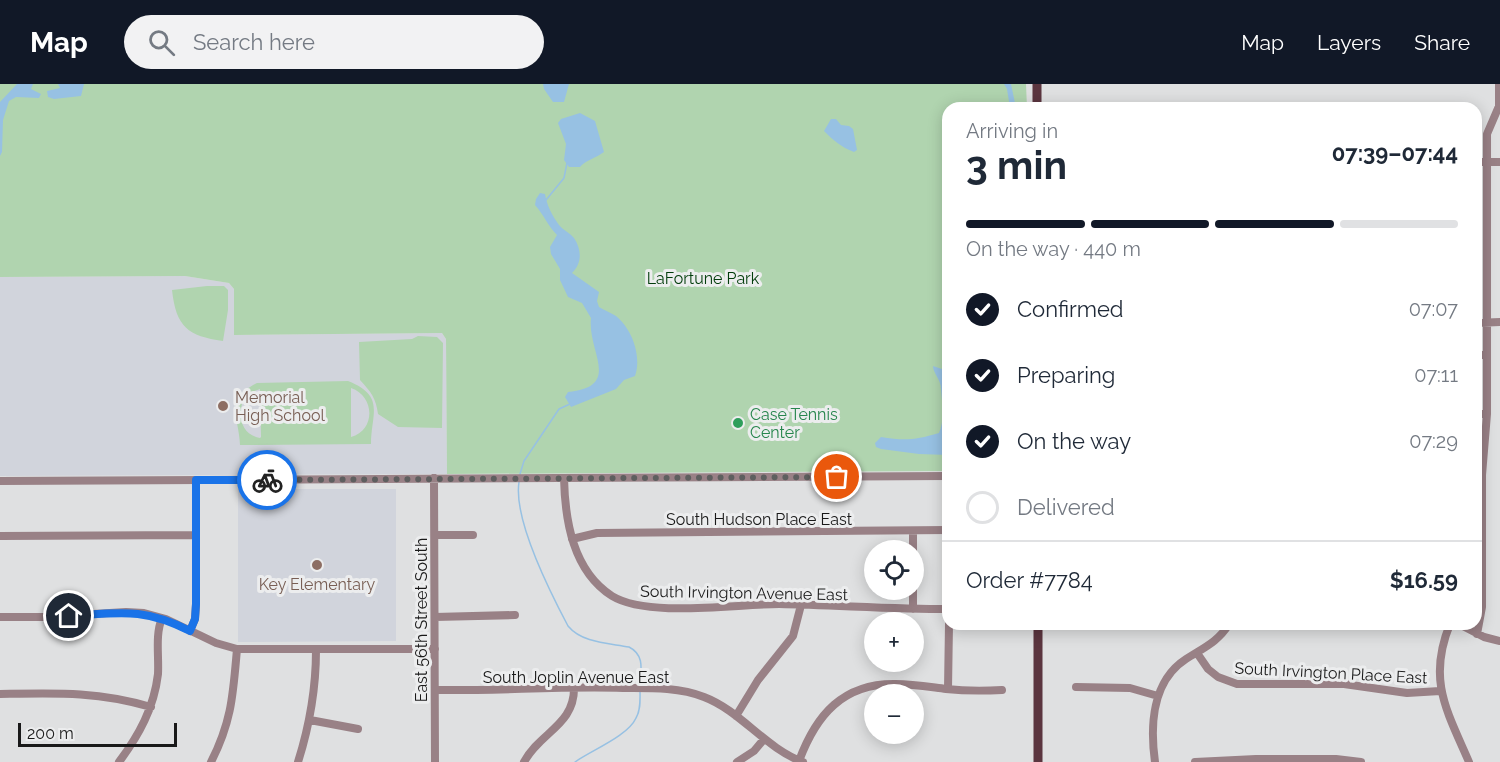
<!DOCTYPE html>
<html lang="en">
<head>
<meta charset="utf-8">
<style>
  body { margin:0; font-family:Raleway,sans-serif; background:#f2f2f3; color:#1f2937; height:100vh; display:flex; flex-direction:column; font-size:22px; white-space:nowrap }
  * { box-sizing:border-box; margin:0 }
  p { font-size:20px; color:#747a83 }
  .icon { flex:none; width:33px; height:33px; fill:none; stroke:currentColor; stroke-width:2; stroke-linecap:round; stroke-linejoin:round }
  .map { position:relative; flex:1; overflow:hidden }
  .side { position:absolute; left:942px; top:18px; width:540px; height:528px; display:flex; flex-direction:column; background:#fff; border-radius:18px; box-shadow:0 3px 15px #0003 }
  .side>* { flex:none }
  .controls { position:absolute; left:864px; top:456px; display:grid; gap:12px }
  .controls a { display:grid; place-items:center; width:60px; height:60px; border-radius:50%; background:#fff; box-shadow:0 3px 15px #0003; font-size:30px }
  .scale { position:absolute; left:18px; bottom:15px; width:159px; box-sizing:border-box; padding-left:6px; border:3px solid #191919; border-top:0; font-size:16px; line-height:21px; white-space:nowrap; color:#191919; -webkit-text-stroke:4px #ecedee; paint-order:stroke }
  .pin { position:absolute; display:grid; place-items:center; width:51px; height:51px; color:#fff; margin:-26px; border:3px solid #fff; border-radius:50%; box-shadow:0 2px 6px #0007 }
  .courier { position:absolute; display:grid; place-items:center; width:60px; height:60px; margin:-30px; border:4px solid #1a73e8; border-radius:50%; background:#fff; color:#222; box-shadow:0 2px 8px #0007 }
  .headline em { font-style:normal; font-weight:700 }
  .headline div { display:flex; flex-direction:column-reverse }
  .headline { display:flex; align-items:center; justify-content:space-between; height:102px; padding:0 24px }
  h1 { font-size:39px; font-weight:700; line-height:45px }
  .bar { display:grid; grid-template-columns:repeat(4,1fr); gap:9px 6px; align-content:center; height:72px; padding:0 24px }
  .bar i { height:8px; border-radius:4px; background:#e0e1e3 }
  .bar .active { background:#111827 }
  .bar p { grid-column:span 4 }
  .line { display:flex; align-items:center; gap:15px; padding:0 24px; border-top:2px solid #e0e1e3 }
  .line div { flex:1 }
  ol { padding:0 24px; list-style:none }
  li { display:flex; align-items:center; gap:18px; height:66px }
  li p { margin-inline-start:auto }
  li .icon { padding:6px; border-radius:50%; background:#111827; color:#fff; stroke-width:4 }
  li:last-child { color:#747a83 }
  li i { width:33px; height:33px; border:3px solid #e0e1e3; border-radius:50% }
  header { display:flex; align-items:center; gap:36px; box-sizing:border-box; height:84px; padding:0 30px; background:#111827; color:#fff }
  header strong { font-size:28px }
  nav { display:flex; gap:33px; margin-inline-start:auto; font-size:21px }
  .search { width:420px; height:54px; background:#f2f2f3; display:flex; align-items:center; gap:15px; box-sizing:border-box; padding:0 21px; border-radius:33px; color:#747a83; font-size:22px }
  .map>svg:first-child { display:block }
  .built { fill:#d1d4dc }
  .green { fill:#b0d4af; fill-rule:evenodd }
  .water { fill:#97c1e3 }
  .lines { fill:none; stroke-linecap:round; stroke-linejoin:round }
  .stream { stroke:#97c1e3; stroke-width:1.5 }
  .minor { stroke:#998186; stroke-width:8 }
  .major { stroke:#5b353f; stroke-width:9 }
  .done { stroke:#5e5f5f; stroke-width:6; stroke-dasharray:0 10.8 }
  .route { stroke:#1a73e8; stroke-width:8 }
  .education-dot { fill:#8d6e63; stroke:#ecedee; stroke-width:2 }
  .leisure-dot { fill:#2e9e5b; stroke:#ecedee; stroke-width:2 }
  .labels { text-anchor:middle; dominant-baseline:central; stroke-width:6; stroke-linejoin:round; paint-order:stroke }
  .park-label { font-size:16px; fill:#023d0b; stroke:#ecedee }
  .education-label { font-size:16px; fill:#785e54; stroke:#ecedee; text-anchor:start }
  .leisure-label { font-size:16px; fill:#27864d; stroke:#ecedee; text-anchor:start }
  .street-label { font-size:16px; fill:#191919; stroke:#ecedee }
</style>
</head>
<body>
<header>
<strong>Map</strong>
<div class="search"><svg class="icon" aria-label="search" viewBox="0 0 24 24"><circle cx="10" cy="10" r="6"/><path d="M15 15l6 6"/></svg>Search here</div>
<nav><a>Map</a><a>Layers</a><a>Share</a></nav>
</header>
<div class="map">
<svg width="1500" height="678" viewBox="0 0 1500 678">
  <rect width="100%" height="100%" fill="#dfe0e1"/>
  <path class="built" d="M185,192l44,7 5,6v46l208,-2 4,6 1,135 -447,2v-199z
    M238,405h158v152l-158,1z"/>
  <path class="green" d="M0,0h1026l1,24h-79v363l-501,3 -1,-135 -4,-6 -208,2v-46l-5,-6 -44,-7 -185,1z
    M207,202h17l4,4v20l-5,31c-35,-5 -47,-14 -51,-51z
    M418,252l19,1 6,6 -1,85 -44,-1 -20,-13c-2,-16 -7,-22 -18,-34l-1,-38 53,-3z
    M348,297c38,15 23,33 23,63l-131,1c-1,-29 -17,-45 17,-62zM351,304c24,8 25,42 0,49zM260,305l1,48 -1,1c-22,-4 -23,-28 -14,-44z"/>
  <path class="water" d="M17,0h16l-2,5 10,5 -2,4 -23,-1 -7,4 -6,19 -1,32 -2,4v-54z
    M58,0h26l-3,12 -27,3 -6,-2 -1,-6 13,-3z
    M543,0h26l-5,18h-11l-9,-13z
    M1004,0h7l5,24h-6l-3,-19z
    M580,29l15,8 9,31c-8,6 -18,8 -24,15h-11l-5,-7 2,-16 -8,-21 3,-4z
    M831,35h5l5,6 8,1 4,3 4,21 -3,2c-13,-5 -21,-12 -30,-21z
    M540,109l5,1c2,12 7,21 14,31 4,5 11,8 15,13 8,12 8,26 -2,35l27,19 -2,9 2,6c5,3 12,6 17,9 16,13 26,40 19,60l-11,4 -8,9 -45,18 -6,-10 3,-5c55,-6 19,-40 23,-74l-9,-15 -14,-6 -8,-17v-11l-9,-15 -1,-7 7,-12c-9,-9 -13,-20 -22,-30l1,-6z
    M933,282l15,5v14l-2,5 2,3v62l-29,-1 -38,-5 -5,-2 -1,-4 6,-6c24,4 34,3 58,-4 6,-13 3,-31 2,-44 0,-9 -8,-16 -8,-23z"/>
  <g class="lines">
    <path class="stream" d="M546,116l18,-22 3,-15
      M520,390l4,-13 35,-52 11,-5
      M519,398c-6,38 31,110 49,144 14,17 40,17 61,21 16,8 12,23 11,39
      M575,678c17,-12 53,-26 61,-44 5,-8 4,-19 4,-28"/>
    <path class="minor" d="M1476,78h24
      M1476,239l24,-1
      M1476,271h11
      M1476,330h11
      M434,394l1,284
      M564,394c1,43 9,93 48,118 36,22 123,8 167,8 56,1 113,5 169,5
      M0,397l948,-5
      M913,448v18
      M435,451h38
      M0,452l196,-1
      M572,455l25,-6 351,-3
      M913,506v19
      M0,533h45l81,-5 18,1 22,6 50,24 21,6h198
      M435,533l80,-2
      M1450,540c-23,56 -3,87 19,138
      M1459,540l25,13 16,4
      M190,547l5,-12 1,-15v-124
      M1477,550l5,-27v-132l5,-61v-280l12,-28v-22
      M1197,569l11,16 10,8 19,7h107l63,9 33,-2
      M1076,603l54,1 28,8
      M948,605l1,-65
      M435,606c63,1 125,-4 188,-2 26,0 56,-1 81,9 37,14 61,51 99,65
      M0,610c54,-1 98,-3 151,13
      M736,632l22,-36 35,-44 8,-31
      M310,636l48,9
      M799,677c17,-46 44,-78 97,-77 17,0 34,3 50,5 19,2 37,2 56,1
      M119,678c20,-27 35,-54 39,-88 1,-19 -3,-39 4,-56
      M211,678c21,-41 22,-68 26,-113
      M298,678c12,-38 18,-73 18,-112
      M524,678c16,-30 51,-37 50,-75
      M737,678l17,-11 10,-12
      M1155,678c-5,-36 -3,-81 31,-103 17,-11 32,-17 43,-35
      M1195,678l61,-3h80l25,3"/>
    <path class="major" d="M1037,0v24
      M1038,540v138"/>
  </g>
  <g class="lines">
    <path class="done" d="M267,396l570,-3"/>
    <path class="route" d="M69,532c50,-3 74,-9 121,15l5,-12 1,-15v-124h71"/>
  </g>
  <g class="education-dot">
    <circle cx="223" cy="322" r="6"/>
    <circle cx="317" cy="481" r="6"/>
  </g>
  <circle class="leisure-dot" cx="738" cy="339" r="6"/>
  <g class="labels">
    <g class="park-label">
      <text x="703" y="194">LaFortune Park</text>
    </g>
    <g class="education-label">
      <text x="235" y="313">Memorial<tspan x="235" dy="18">High School</tspan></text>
      <text x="317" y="500" text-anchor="middle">Key Elementary</text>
    </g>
    <g class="leisure-label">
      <text x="750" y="330">Case Tennis<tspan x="750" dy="18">Center</tspan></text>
    </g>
    <g class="street-label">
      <text x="759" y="435">South Hudson Place East</text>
      <text transform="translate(744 509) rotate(1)">South Irvington Avenue East</text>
      <text transform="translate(421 536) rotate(-90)">East 56th Street South</text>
      <text transform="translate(1331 589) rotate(3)">South Irvington Place East</text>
      <text x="576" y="593">South Joplin Avenue East</text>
    </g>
  </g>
</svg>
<div class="controls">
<a><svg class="icon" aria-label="locate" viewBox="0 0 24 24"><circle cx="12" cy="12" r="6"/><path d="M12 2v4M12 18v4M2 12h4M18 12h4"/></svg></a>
<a>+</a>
<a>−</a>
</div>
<div class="scale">200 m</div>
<div class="pin" style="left:837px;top:393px;background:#ea580c"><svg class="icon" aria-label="bag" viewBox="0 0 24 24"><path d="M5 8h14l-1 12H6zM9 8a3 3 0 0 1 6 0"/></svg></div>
<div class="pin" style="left:69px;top:532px;background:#1f2937"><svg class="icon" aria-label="home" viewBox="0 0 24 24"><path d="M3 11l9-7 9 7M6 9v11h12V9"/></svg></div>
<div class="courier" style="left:267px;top:396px"><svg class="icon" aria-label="bike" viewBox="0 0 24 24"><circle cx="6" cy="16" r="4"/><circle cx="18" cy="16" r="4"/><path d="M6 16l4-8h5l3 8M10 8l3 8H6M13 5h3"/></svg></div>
<section class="side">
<div class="headline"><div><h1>3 min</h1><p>Arriving in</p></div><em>07:39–07:44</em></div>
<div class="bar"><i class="active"></i><i class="active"></i><i class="active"></i><i></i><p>On the way · 440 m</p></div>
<ol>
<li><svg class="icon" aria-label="check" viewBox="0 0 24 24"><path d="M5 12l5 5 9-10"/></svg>Confirmed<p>07:07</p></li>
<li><svg class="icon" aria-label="check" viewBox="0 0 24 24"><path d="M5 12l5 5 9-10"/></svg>Preparing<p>07:11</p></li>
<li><svg class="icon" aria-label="check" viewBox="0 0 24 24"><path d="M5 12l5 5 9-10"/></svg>On the way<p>07:29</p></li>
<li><i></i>Delivered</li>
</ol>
<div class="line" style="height:78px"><div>Order #7784</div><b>$16.59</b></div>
</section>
</div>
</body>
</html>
